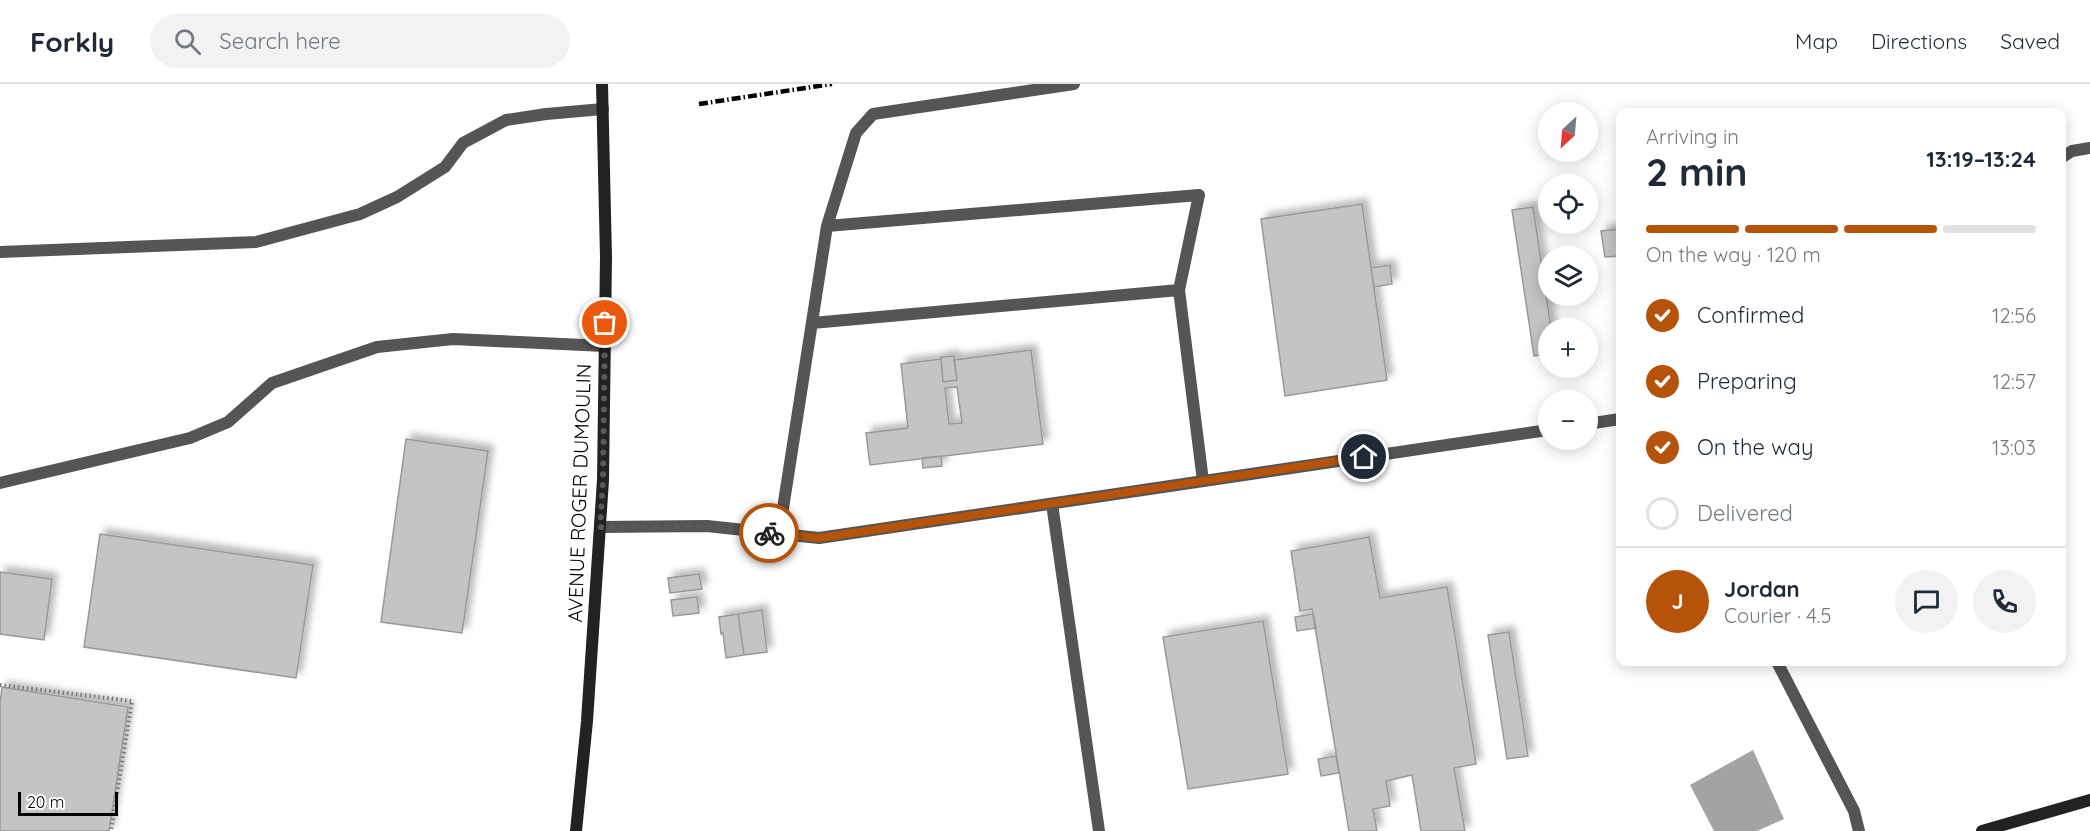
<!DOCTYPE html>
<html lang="en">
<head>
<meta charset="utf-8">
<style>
  body { margin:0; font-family:Quicksand,sans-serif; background:#f2f2f3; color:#1f2937; height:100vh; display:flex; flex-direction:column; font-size:22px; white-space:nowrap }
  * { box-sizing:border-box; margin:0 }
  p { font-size:20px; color:#747a83 }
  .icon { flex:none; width:33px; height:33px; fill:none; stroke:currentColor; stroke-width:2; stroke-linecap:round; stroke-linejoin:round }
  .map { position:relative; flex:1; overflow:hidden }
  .side { position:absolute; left:1616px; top:24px; width:450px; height:558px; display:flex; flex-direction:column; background:#fff; border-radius:12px; box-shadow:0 3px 15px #0003 }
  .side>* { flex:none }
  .needle { width:39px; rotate:206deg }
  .controls { position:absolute; left:1538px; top:18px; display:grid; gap:12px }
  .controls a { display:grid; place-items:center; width:60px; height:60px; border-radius:50%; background:#fff; box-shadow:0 3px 15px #0003; font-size:30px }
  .scale { position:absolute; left:18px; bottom:15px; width:100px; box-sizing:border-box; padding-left:6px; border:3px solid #000; border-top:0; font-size:16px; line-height:21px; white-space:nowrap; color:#000; -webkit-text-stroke:4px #fff; paint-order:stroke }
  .pin { position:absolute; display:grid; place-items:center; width:51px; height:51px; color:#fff; margin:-26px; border:3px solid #fff; border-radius:50%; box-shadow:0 2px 6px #0007 }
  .courier { position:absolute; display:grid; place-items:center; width:60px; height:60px; margin:-30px; border:4px solid #b45309; border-radius:50%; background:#fff; color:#222; box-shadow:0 2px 8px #0007 }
  .summary em { font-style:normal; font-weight:700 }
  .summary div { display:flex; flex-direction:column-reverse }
  .summary { display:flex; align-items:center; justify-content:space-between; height:102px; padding:0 30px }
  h1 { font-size:39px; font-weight:700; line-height:45px }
  .bar { display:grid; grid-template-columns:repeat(4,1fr); gap:9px 6px; align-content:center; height:72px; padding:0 30px }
  .bar i { height:8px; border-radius:4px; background:#e0e1e3 }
  .bar .current { background:#b45309 }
  .bar p { grid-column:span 4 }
  .line { display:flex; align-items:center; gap:15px; padding:0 30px; border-top:2px solid #e0e1e3 }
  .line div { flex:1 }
  .round { display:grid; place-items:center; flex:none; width:63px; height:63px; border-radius:32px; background:#f2f2f3 }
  ol { padding:0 30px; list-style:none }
  li { display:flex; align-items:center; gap:18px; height:66px }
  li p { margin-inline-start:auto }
  li .icon { padding:6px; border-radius:50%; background:#b45309; color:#fff; stroke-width:4 }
  li:last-child { color:#747a83 }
  li i { width:33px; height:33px; border:3px solid #e0e1e3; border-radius:50% }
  header { display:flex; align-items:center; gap:36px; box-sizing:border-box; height:84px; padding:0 30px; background:#fff; border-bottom:2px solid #e0e1e3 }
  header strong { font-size:28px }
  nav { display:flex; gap:33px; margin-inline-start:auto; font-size:21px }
  .search { width:420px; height:54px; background:#f2f2f3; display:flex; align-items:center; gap:15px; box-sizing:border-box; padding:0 21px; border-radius:33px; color:#747a83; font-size:22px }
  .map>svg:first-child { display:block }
  .water { fill:#a3a3a3 }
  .building { fill:#c4c4c4; stroke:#999; stroke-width:1.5; fill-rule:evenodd; filter:url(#shadow) }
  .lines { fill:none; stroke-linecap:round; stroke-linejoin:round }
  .path { stroke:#777; stroke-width:4; stroke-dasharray:1.5 3; stroke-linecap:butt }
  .lane { stroke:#555; stroke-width:12 }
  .secondary { stroke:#222; stroke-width:12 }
  .rail { stroke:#000; stroke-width:4.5; stroke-dasharray:9 3 1.5 3; stroke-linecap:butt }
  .done { stroke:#595959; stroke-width:6; stroke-dasharray:0 10.8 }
  .route { stroke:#b45309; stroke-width:8 }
  .labels { text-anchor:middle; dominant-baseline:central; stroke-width:5; stroke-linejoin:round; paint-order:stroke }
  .street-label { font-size:20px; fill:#000; stroke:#fff }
</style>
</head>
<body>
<header>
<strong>Forkly</strong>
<div class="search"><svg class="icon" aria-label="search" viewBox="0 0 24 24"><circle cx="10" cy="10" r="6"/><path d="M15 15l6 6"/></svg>Search here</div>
<nav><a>Map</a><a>Directions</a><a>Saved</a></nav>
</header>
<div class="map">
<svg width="2090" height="747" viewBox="0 0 2090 747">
  <defs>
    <filter id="shadow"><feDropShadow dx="5.5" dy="-5.5" stdDeviation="3" flood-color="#0004"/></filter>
  </defs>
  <rect width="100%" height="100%" fill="#fff"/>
  <path class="water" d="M1753,666l31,69 -27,12h-43l-24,-46z"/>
  <path class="building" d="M1362,120l25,176 -102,16 -24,-177z
    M1533,123l18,121h-3v26l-14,2 -22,-146z
    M1620,145v27l-15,1 -4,-26z
    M1390,181l2,19 -18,3 -3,-19z
    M1031,266l12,94 -173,21 -4,-32 42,-5 -7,-64 40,-5 2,23 14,-2 -3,-20zM957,303l5,36 -13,1 -4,-36z
    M954,272l3,24 -14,2 -2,-25z
    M406,355l82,12 -26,182 -81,-11z
    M941,372l1,10 -19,2 -1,-10z
    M100,450l213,31 -17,113 -212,-31z
    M1369,453l11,61 67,-11 29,177 -22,4 11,63h-44l-9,-56 -26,6 4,25 -17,3 4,22h-28l-37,-222 -12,2 -9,-60z
    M0,488l52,7 -8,61 -44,-6z
    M699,490l3,15 -32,4 -2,-15z
    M697,513l2,16 -26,3 -2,-16z
    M762,526l5,42 -23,3 -6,-41z
    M738,530l6,41 -18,3 -3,-25 -2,1 -2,-17z
    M1313,530l3,14 -19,3 -2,-14z
    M1263,537l25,153 -100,15 -25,-152z
    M1509,548l19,124 -21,3 -19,-124z
    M2,603l126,20 -19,124h-109v-128z
    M1336,672l3,17 -18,3 -3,-17z"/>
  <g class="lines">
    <path class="path" d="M0,601l132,16 -21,130"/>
    <path class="lane" d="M2061,74l11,-7 18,-3
      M827,142l29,-93 17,-19 201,-30
      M0,168l256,-10 104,-28 37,-17 48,-30 18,-24 43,-23 40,-6 57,-5
      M812,239l367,-33
      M1587,340l33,-5
      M0,399l190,-45 38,-16 44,-39 105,-36 76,-8 152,7
      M1052,420l47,327
      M600,443l107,-1 112,12 729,-108
      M779,450l48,-308 372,-31 -20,95 24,191
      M1777,578l77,149 5,20"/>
    <path class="secondary" d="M576,747l11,-110 16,-241 3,-223 -4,-173
      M1982,747l108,-31"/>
    <path class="rail" d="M699,20l133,-20"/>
  </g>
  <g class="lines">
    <path class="done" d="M605,239l-2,157 -3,47 107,-1 62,7"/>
    <path class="route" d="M769,449l50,5 545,-81"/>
  </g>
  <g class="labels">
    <g class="street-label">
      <text transform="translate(579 409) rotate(-88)">AVENUE ROGER DUMOULIN</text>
    </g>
  </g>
</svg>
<div class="controls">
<a><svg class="needle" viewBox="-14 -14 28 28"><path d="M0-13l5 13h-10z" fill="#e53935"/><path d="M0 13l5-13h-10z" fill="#747a83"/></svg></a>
<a><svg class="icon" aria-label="locate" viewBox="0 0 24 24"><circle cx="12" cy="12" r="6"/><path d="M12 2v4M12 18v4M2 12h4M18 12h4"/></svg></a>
<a><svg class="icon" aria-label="layers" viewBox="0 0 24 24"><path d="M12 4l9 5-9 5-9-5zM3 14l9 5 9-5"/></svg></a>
<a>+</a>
<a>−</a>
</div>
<div class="scale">20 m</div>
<div class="pin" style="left:605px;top:239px;background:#ea580c"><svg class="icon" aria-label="bag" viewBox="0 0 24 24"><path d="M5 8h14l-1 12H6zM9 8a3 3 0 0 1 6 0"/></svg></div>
<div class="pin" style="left:1364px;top:373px;background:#1f2937"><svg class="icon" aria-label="home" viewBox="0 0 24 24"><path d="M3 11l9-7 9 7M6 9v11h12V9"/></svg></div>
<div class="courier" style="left:769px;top:449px"><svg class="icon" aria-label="bike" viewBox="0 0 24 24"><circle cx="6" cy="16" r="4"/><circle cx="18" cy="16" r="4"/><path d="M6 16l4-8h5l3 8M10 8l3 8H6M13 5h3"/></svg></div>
<section class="side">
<div class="summary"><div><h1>2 min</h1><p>Arriving in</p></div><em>13:19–13:24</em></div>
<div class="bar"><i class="current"></i><i class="current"></i><i class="current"></i><i></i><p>On the way · 120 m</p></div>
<ol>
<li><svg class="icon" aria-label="check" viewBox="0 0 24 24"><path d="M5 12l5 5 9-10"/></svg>Confirmed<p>12:56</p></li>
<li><svg class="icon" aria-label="check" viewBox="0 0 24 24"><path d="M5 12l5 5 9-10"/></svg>Preparing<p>12:57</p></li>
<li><svg class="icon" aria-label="check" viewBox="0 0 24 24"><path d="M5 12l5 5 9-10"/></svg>On the way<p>13:03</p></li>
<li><i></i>Delivered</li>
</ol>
<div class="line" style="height:108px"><b class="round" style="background:#b45309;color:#fff">J</b><div><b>Jordan</b><p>Courier · 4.5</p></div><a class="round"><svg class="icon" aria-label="chat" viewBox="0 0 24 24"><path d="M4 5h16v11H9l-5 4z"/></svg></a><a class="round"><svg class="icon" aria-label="phone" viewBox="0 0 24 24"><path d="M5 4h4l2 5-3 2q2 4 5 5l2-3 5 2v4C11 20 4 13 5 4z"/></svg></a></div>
</section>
</div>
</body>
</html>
